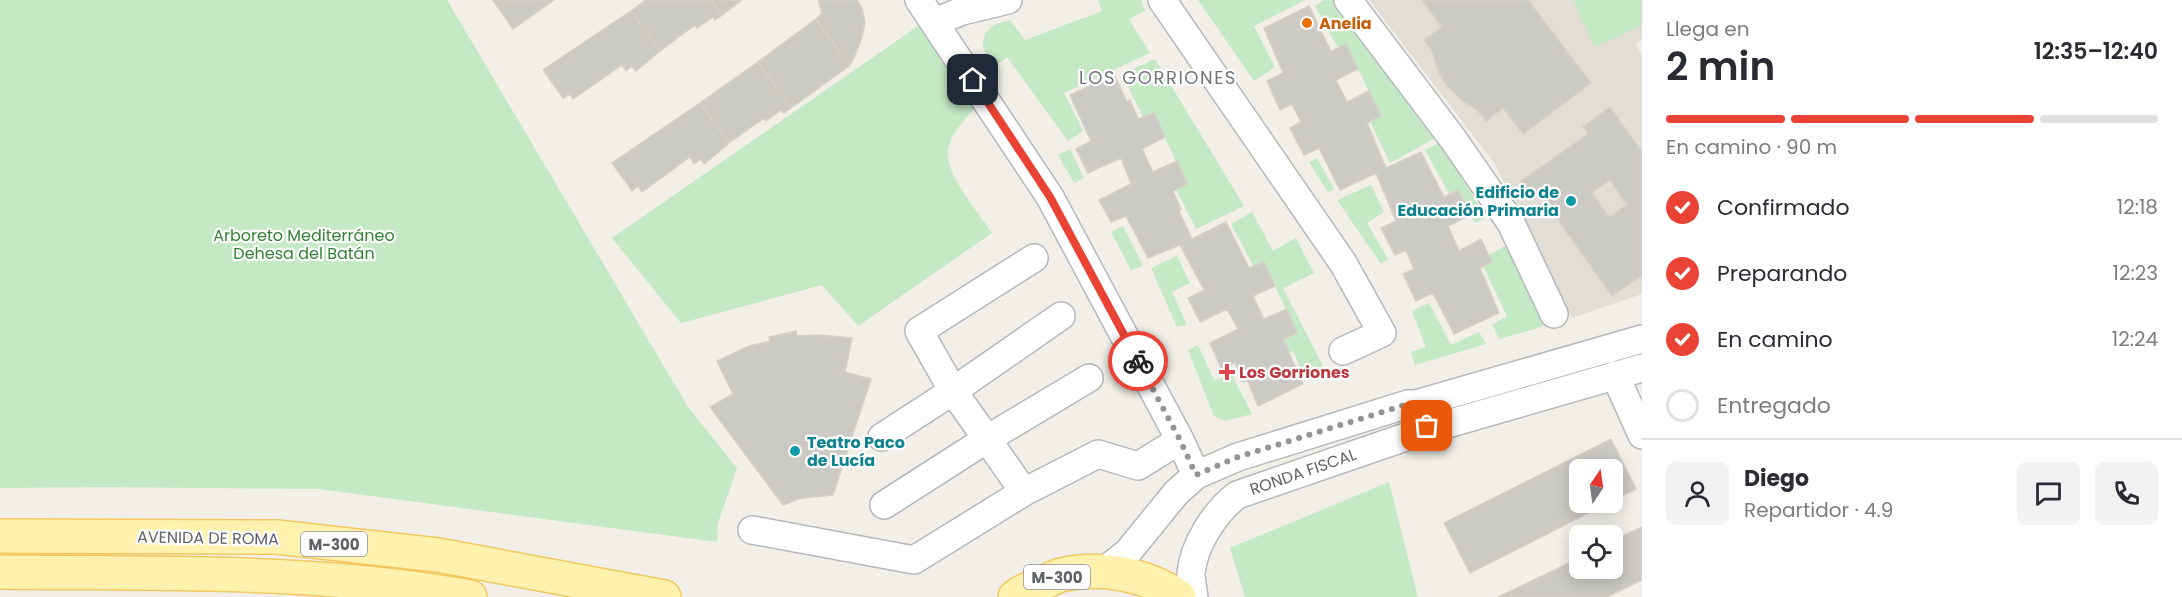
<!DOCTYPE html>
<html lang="es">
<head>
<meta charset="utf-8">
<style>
  body { margin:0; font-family:Poppins,sans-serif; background:#f2f2f3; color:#2b2b33; height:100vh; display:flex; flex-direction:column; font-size:22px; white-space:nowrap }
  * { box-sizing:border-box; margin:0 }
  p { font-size:20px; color:#7c7c81 }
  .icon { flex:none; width:33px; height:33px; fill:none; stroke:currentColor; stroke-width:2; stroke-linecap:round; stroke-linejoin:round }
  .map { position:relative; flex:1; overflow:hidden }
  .sheet { display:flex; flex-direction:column; background:#fff; width:540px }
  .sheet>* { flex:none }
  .needle { width:39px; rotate:13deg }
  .tools { position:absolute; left:1569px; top:459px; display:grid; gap:12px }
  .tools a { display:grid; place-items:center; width:54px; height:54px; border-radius:9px; background:#fff; box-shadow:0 3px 15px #0003; font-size:30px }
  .pin { position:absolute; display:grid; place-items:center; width:51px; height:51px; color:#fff; margin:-26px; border-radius:12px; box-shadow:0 3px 9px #0006 }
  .courier { position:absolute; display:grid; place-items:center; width:60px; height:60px; margin:-30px; border:4px solid #ea4335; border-radius:50%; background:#fff; color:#222; box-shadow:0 2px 8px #0007 }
  .summary em { font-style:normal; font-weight:600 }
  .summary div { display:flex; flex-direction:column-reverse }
  .summary { display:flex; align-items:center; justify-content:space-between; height:102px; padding:0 24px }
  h1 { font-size:39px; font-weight:600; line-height:45px }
  .bar { display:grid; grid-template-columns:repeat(4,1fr); gap:9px 6px; align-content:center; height:72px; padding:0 24px }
  .bar i { height:8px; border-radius:4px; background:#e1e1e2 }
  .bar .on { background:#ea4335 }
  .bar p { grid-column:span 4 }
  .line { display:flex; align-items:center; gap:15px; padding:0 24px; border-top:2px solid #e1e1e2 }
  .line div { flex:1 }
  .round { display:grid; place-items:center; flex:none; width:63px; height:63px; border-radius:9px; background:#f2f2f3 }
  ol { padding:0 24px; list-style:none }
  li { display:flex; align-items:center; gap:18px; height:66px }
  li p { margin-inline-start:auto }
  li .icon { padding:6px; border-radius:50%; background:#ea4335; color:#fff; stroke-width:4 }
  li:last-child { color:#7c7c81 }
  li i { width:33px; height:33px; border:3px solid #e1e1e2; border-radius:50% }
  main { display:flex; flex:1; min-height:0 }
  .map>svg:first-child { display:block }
  .education { fill:#e1ded6 }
  .green { fill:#c5e8c5 }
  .building { fill:#cccac5; stroke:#d6d1c6; stroke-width:1.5; fill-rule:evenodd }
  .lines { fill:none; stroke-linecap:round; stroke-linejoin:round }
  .minor-casing { stroke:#b5b8bc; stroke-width:30 }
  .major-casing { stroke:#f2c960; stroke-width:36 }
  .minor { stroke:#fff; stroke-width:27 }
  .major { stroke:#fff2af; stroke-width:33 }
  .done { stroke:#929495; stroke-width:6; stroke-dasharray:0 10.8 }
  .route { stroke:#ea4335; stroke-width:8 }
  .food-dot { fill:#e8710a; stroke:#fff; stroke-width:2 }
  .culture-dot { fill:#0f9aa8; stroke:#fff; stroke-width:2 }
  .health-dot { fill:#e0444e; stroke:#fff; stroke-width:2 }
  .labels { text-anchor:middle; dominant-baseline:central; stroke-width:4.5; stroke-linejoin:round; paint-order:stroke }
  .shield { fill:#fff; stroke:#8f9295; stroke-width:1.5 }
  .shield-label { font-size:15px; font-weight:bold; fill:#5f6368 }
  .food-label { font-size:16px; font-weight:bold; fill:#c56008; stroke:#fff; text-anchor:start }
  .culture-label { font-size:16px; font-weight:bold; fill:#0d838f; stroke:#fff; text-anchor:end }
  .park-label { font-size:16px; fill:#348238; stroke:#fff }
  .health-label { font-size:16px; font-weight:bold; fill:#be3a42; stroke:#fff; text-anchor:start }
  .street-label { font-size:16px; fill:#5f6368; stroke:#fff }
  .neighbourhood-label { font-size:18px; letter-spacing:1.5px; fill:#70757a; stroke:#fff }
</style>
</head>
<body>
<main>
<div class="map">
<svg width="1642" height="597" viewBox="0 0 1642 597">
  <rect width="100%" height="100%" fill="#f1efe8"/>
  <path class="education" d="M1369,0h273v40l-6,3 6,13v238l-70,24 -77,-154z"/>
  <path class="green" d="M0,0h447l241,407 49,61 -19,55 -1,19 -398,-53 -217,-2 -102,1z
    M1098,0h43l4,11 -16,8 21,34 -86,40 19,38 -15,10 -61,-84 -13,10c-19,-22 -13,-42 16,-47l15,20 77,-29z
    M1198,0h107l-51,26 21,41 -21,14z
    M1324,0h14l101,136 -49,27 -20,-42 11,-5 -35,-71 -8,3 -23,-42z
    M1573,0h69v25l-47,22z
    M924,22l52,85c-10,11 -26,27 -28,44 -3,24 31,62 44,82l-134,93 -36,-41 -141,38 -69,-85z
    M1155,59l89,147 -48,23 -20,-40 10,-5 -32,-71 -11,4 -21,-43z
    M1441,142l45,76 -11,5 -17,-33 -9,4 -24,-44z
    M1070,149l14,29 -10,5 -16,-28z
    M1317,158l17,31 -6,3 -19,-30z
    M1371,185l13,27 -17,11 21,36 -7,5 -44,-64z
    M1252,212l21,39 23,-13 18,35 -31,15 42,82 -19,10 -13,-29 -5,2 -5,-14 14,-6 -33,-70 -10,4 -23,-43z
    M1123,226l20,40 -12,4 -20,-38z
    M1509,244l40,81 -50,14 -7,-14 15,-9 -24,-50 6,-11z
    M1177,256l13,27 -18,9 15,33 -10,2 -26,-59z
    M1429,303l22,42 28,-13 7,12 -71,21 -4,-13 15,-5 -14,-36z
    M1198,345l16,35 18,-5 20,39 -27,7 -11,-5 -26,-66z
    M1389,482l29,115h-173l-15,-49z"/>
  <path class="building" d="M493,0h61l-41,29z
    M646,0h65l11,15 -7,5 -2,-3 -16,11 -2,-3 -35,26 -29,-40z
    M711,0h31l-20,15z
    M818,0h39l5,8 3,14 -3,15 -8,21 -5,8 -33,-47 6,-6z
    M1424,0h104l63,83 -68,51 -20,-26 -17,13 -9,-11 -14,-9 -16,-15 -9,-15 -5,-19 -9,-12 18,-13 -19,-26z
    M1309,6l22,45 15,-7 12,25 -22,11 11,22 22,-11 12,25 -14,7 19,45 35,-16 23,45 14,-7 13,25 -23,11 11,25 22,-12 11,23 -12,6 19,45 -45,21 -21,-41 -17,8 -13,-27 11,-5 -8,-19 -11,5 -14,-27 15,-7 -20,-48 -36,17 -21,-42 -15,7 -14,-27 11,-6 -9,-18 -12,6 -13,-29 16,-8 -19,-45z
    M631,11l29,40 -24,20 -4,-5 -6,5 -4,-6 -49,34 -3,-5 -7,4 -20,-28z
    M816,19l33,47 -58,42 -33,-46z
    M758,62l33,46 -7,5 -3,-3 -15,11 -2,-3 -35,25 -29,-40z
    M1114,74l13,28 3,-2 8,19 16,-6 11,24 -23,12 11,23 24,-11 10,23 -14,7 8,18 -2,2 13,28 34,-17 23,46 15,-6 11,24 -22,10 11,23 23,-10 10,24 -14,6 20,45 -45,22 -11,-26 -4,2 -8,-19 -14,5 -11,-25 28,-14 -11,-20 -27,13 -12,-24 16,-8 -24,-45 -32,13 -22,-42 -15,6 -12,-22 32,-16 -10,-26 -33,15 -12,-24 15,-8 -21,-46z
    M700,103l29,40 -25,21 -3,-5 -7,5 -4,-7 -48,35 -4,-6 -6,5 -20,-28z
    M1610,107l32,45v123l-30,21 -73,-103 -6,4 -12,-16 67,-47 -5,-7zM1610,180l17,25 -18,12 -17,-24z
    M796,331l1,5 21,-1 34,3 -7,34 26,7 -38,116 -31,3 -19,7 -73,-98 23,-13 -16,-33 32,-15 21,-5 -1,-4z
    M1611,439l25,50 -24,12v-31h-32v32h30l-140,71 -26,-50z
    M1642,527v53l-35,17h-109l82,-39v10h32v-27z"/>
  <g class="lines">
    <defs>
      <path id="minor" d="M919,0l131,197 130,243 16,35
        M1162,0l181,263 39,70 -39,18
        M1348,0l105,139 58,84 43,91
        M935,22l27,-11 46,-11
        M1034,258l-115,73 34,60 108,-75
        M1615,375l27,60
        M882,437l71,-46 34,48 -103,66
        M1024,492l-37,-53 102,-61
        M752,530l162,30 110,-68 74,-38 40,12 42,-26
        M1104,571l24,-19 48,-59 20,-18 42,-18 170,-53h8l226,-65
        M1194,597c-1,-8 -3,-17 -3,-24 3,-29 24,-61 46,-78l186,-64 219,-63"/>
      <path id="major" d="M0,536l277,1 161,18 226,42
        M0,572c156,2 315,-3 470,25
        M1015,597c7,-6 16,-9 25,-13 7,-3 14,-7 21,-9 40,-9 85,-1 118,22"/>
    </defs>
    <use href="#minor" class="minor-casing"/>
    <use href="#major" class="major-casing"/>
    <use href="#minor" class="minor"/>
    <use href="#major" class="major"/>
  </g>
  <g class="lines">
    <path class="done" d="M1138,361l42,79 16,35 42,-18 170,-53h8c10,4 14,11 11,22"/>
    <path class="route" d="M973,80l77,117 88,164"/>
  </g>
  <circle class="food-dot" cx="1307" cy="23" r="6"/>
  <g class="culture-dot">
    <circle cx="1571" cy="201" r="6"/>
    <circle cx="795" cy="451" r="6"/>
  </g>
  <path class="health-dot" d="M1224 363h6v6h6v6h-6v6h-6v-6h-6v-6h6z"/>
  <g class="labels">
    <g class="shield">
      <rect x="301" y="532" width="66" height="24" rx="4.5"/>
      <rect x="1024" y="565" width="66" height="24" rx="4.5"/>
    </g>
    <g class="shield-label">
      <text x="334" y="544">M-300</text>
      <text x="1057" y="577">M-300</text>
    </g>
    <g class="food-label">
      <text x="1319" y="23">Anelia</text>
    </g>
    <g class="culture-label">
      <text x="1559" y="192">Edificio de<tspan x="1559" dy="18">Educación Primaria</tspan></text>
      <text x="807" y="442" text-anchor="start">Teatro Paco<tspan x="807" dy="18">de Lucía</tspan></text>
    </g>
    <g class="park-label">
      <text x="304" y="235">Arboreto Mediterráneo<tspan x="304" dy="18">Dehesa del Batán</tspan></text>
    </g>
    <g class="health-label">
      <text x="1239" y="372">Los Gorriones</text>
    </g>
    <g class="street-label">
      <text transform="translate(1303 472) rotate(-19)">RONDA FISCAL</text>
      <text transform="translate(208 538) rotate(1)">AVENIDA DE ROMA</text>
    </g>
    <g class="neighbourhood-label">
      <text x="1158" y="77">LOS GORRIONES</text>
    </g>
  </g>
</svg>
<div class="tools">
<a><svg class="needle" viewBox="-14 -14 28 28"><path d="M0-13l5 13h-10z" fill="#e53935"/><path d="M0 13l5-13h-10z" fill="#7c7c81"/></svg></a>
<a><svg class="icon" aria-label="locate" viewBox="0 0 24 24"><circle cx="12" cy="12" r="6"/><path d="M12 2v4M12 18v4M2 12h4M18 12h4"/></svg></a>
</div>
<div class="pin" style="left:1427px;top:426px;background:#ea580c"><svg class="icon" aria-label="bag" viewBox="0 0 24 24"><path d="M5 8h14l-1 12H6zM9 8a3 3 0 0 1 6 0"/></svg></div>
<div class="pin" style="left:973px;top:80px;background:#1f2937"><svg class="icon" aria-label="home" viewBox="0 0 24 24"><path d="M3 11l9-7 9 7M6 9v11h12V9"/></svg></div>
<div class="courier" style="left:1138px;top:361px"><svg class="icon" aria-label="bike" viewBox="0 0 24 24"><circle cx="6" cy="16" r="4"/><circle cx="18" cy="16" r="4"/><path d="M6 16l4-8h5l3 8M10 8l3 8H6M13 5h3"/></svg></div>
</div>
<section class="sheet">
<div class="summary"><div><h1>2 min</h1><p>Llega en</p></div><em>12:35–12:40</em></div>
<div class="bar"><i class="on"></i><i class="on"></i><i class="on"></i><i></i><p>En camino · 90 m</p></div>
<ol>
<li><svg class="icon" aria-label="check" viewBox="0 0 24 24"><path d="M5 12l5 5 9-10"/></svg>Confirmado<p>12:18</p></li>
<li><svg class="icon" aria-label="check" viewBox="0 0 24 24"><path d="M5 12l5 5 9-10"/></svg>Preparando<p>12:23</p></li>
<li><svg class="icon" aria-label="check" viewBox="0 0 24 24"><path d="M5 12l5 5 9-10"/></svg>En camino<p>12:24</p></li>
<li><i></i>Entregado</li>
</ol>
<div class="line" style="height:108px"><a class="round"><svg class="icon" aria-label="person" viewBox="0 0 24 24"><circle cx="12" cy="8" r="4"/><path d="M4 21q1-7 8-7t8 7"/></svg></a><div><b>Diego</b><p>Repartidor · 4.9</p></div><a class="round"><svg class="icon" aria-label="chat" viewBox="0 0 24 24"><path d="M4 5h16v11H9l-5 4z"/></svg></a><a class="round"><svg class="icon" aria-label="phone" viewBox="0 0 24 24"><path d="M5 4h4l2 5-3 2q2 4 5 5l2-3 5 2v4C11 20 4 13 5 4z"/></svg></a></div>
</section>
</main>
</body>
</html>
